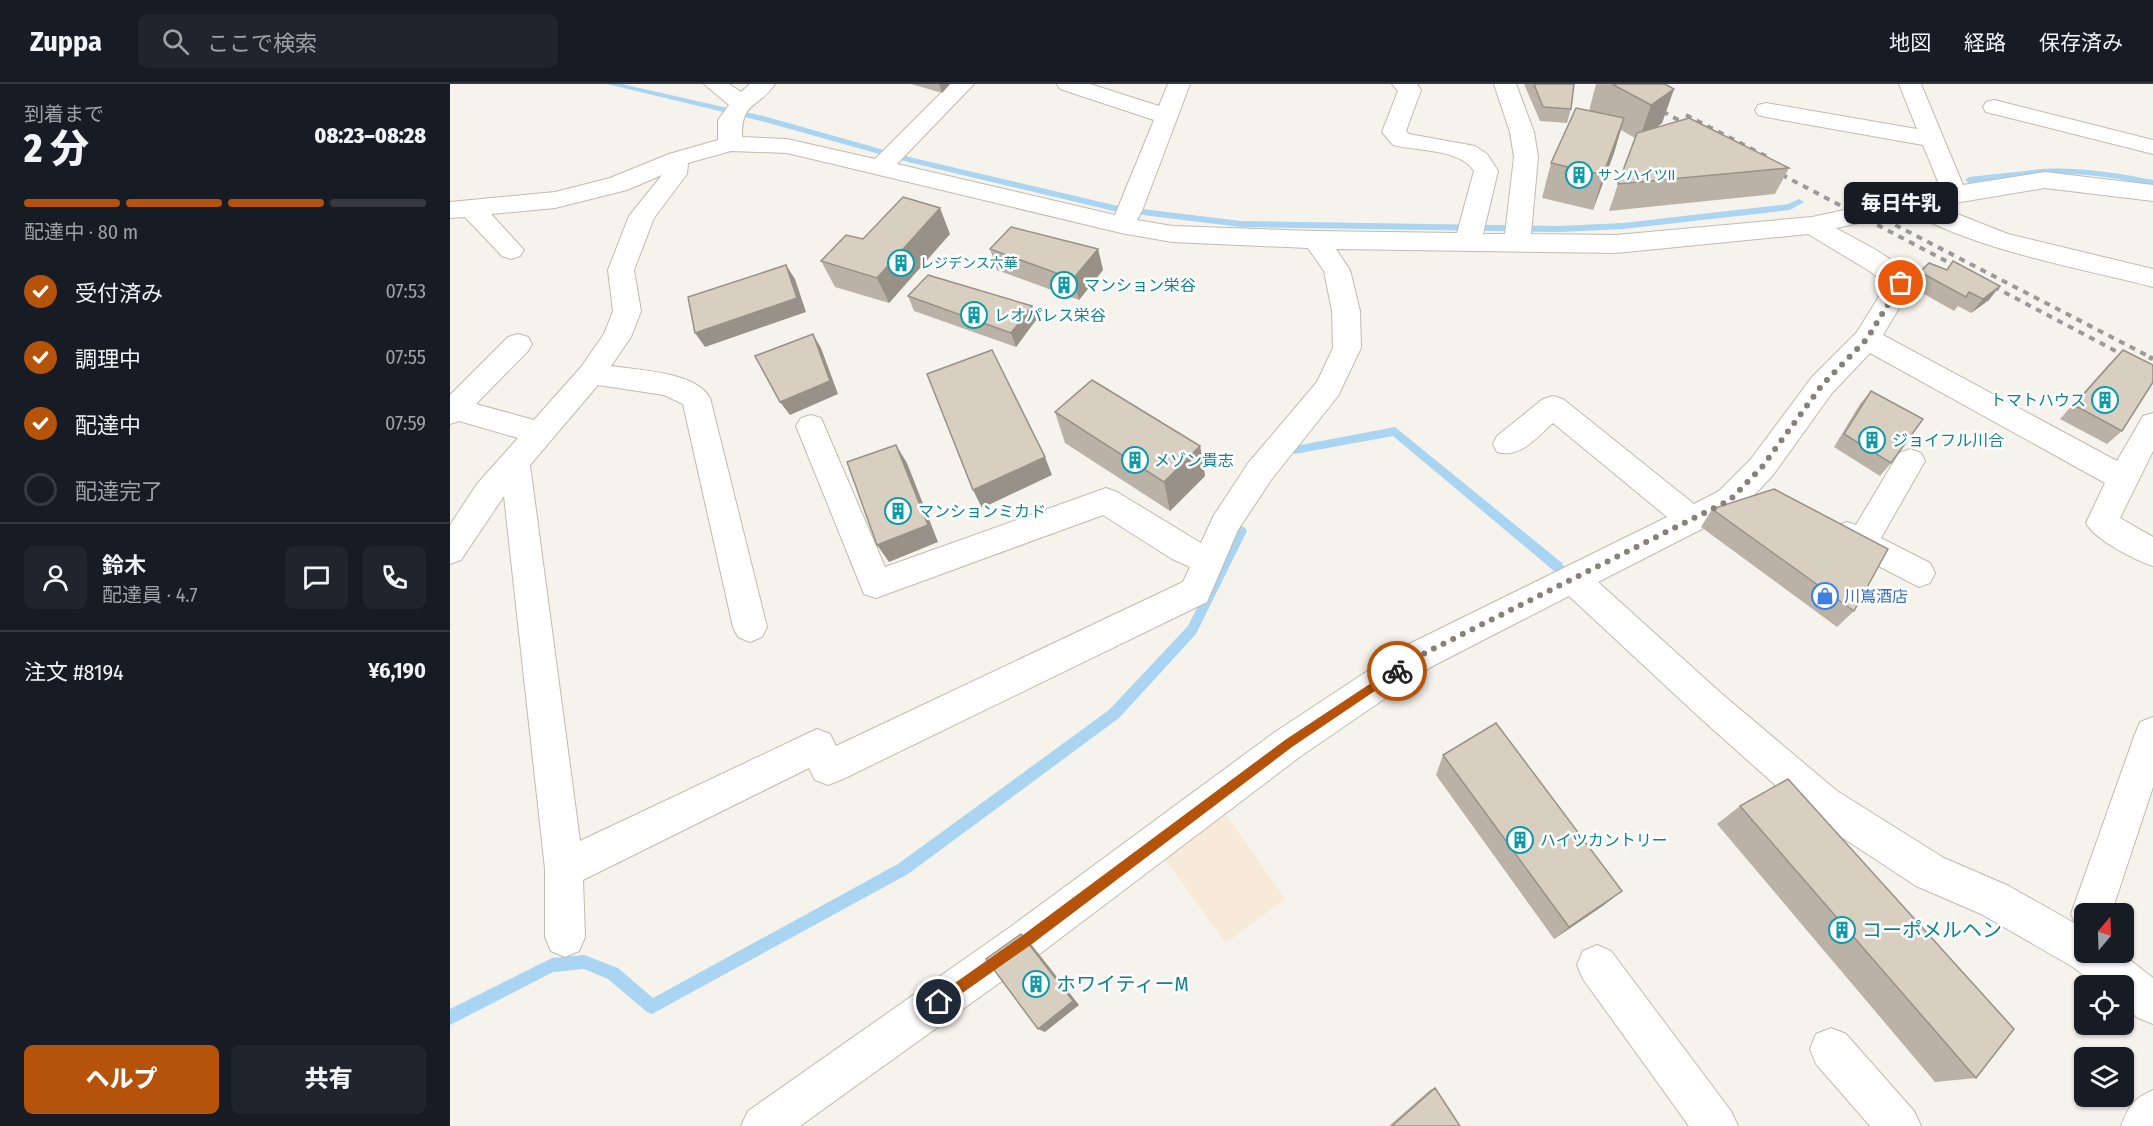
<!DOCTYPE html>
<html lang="ja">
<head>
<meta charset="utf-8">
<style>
  body { margin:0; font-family:"Fira Sans Condensed","Noto Sans JP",sans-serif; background:#20242c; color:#f1f3f6; height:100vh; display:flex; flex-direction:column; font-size:22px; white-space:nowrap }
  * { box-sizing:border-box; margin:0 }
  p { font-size:20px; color:#9ea1a6 }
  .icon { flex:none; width:33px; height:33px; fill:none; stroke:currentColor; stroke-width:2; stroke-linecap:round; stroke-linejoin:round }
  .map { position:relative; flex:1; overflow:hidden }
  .details { display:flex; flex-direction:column; background:#171b24; width:450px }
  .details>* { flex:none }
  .needle { width:39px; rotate:19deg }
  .buttons { position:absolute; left:1624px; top:819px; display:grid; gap:12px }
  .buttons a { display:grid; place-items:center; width:60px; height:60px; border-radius:9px; background:#171b24; box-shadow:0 2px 4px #0004; font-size:30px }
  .pin { position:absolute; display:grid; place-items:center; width:51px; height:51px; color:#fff; margin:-26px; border:3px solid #fff; border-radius:50%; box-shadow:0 2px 6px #0007 }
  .courier { position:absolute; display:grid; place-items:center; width:60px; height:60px; margin:-30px; border:4px solid #b45309; border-radius:50%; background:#fff; color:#222; box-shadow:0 2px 8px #0007 }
  .bubble { position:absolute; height:42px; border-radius:9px; background:#171b24; box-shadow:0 2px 4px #0004; font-size:20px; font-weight:800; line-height:42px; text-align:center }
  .headline em { font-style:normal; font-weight:800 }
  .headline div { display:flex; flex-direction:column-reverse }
  .headline { display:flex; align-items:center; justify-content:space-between; height:102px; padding:0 24px }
  h1 { font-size:39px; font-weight:800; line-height:45px }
  .bar { display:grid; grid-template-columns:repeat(4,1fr); gap:9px 6px; align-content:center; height:72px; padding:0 24px }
  .bar i { height:8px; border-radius:4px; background:#363941 }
  .bar .active { background:#b45309 }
  .bar p { grid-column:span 4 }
  .line { display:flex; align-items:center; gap:15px; padding:0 24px; border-top:2px solid #363941 }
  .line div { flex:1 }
  .round { display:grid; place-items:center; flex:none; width:63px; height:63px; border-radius:9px; background:#20242c }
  ol { padding:0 24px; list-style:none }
  li { display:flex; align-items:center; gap:18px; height:66px }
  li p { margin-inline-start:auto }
  li .icon { padding:6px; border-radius:50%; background:#b45309; color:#fff; stroke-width:4 }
  li:last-child { color:#9ea1a6 }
  li i { width:33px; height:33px; border:3px solid #363941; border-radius:50% }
  .button { display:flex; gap:12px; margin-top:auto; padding:12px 24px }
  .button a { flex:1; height:69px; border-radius:9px; background:#b45309; color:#fff; font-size:24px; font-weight:800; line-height:69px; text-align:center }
  .button a+a { background:#20242c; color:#f1f3f6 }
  header { display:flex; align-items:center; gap:36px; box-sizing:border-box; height:84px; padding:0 30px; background:#171b24; border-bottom:2px solid #363941 }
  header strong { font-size:28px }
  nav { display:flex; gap:33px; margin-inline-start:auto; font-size:21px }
  .search { width:420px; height:54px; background:#20242c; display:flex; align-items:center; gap:15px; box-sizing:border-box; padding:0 21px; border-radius:9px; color:#9ea1a6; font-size:22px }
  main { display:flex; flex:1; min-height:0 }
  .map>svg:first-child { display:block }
  .commercial { fill:#f7ead8 }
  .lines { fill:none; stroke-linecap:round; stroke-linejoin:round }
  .stream { fill:#a9d4f2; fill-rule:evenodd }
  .minor-casing { stroke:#c2bbae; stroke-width:2 }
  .minor { fill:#fff; fill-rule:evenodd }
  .rail-far1 { stroke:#9a9a9a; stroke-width:4; stroke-dasharray:6 6; stroke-linecap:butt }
  .rail { stroke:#9a9a9a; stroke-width:4.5; stroke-dasharray:7 7; stroke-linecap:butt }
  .wall { fill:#bab2a6 }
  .shaded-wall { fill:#979187 }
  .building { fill:#d8cfc1; stroke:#979187; stroke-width:1.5 }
  .route { fill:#b45309 }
  .done { stroke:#878178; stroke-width:6; stroke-dasharray:0 10.8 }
  .labels { text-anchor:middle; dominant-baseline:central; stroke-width:5; stroke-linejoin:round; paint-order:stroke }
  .far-culture-label { font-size:14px; fill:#0d838f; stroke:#fff; text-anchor:start }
  .culture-label { font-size:16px; fill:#0d838f; stroke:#fff; text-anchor:start }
  .shop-label { font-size:16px; fill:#366cbe; stroke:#fff; text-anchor:start }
  .near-culture-label { font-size:20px; fill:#0d838f; stroke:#fff; text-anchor:start }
</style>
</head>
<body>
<header>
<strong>Zuppa</strong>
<div class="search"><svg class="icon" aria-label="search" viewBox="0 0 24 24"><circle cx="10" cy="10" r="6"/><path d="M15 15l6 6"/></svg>ここで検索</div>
<nav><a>地図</a><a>経路</a><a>保存済み</a></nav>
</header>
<main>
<section class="details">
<div class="headline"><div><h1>2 分</h1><p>到着まで</p></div><em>08:23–08:28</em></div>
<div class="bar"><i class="active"></i><i class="active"></i><i class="active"></i><i></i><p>配達中 · 80 m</p></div>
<ol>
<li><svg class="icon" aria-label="check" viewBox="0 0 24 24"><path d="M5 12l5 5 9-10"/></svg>受付済み<p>07:53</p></li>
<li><svg class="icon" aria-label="check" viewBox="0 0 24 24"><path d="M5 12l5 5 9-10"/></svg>調理中<p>07:55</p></li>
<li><svg class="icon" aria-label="check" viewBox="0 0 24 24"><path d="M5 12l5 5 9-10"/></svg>配達中<p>07:59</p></li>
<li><i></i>配達完了</li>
</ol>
<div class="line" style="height:108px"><a class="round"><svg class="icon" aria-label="person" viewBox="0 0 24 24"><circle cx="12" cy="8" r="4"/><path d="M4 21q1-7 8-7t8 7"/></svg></a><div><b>鈴木</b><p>配達員 · 4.7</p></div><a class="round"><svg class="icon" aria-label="chat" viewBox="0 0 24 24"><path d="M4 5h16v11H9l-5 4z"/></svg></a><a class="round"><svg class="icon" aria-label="phone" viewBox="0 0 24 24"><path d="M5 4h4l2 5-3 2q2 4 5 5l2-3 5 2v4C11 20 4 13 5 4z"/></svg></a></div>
<div class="line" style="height:78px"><div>注文 #8194</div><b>¥6,190</b></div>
<div class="button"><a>ヘルプ</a><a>共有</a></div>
</section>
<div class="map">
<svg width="1703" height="1042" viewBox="0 0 1703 1042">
  <rect width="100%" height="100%" fill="#f6f3ec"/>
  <path class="commercial" d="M775,729l60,86 -59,44 -63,-86z"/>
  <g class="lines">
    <path class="stream" d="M157,0h15l145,33 142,40 209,49 123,15 318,5 64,-3 165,-19 11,-5 5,3 -14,8 -167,19 -64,3 -318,-5 -123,-15 -210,-50 -143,-40z
      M1592,85c38,-2 74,4 111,11v6c-29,-6 -58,-12 -87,-12 -33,-1 -65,5 -97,9l-4,-3 4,-3z
      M945,343l167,136 2,4 -2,4h-8l-161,-135 -98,18 -5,-4 5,-4z
      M791,442l4,2 2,3 -51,103 -77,84 -211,156 -256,140 -5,-2 -39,-33 -24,-10 -31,3 -103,53v-16l102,-51 32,-3 34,13 35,30 245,-134 211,-154 79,-84 49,-98z"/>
    <defs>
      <path id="minor" d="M254,0h25l12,8 9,-8h25c-16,24 -34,17 -33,53l45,2 88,20 75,-75h24l-77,80 218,51 39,-95 -94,-31 -3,-5h33l69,22 9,-22h22l-48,127 -5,9 35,6 144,5 141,2 17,-62c-13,-22 -58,-20 -81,-26l-11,-13 16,-41 -6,-7h25l4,6 -15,41 3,3 66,12 12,8 11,17 -15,63h22l9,-77 -4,-25 -16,-48h22l18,48 4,25 -7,77 85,1 196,-18 129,-28 -18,-44 -157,-28 -8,-2 -3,-5 3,-5 8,-2 151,26 -18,-45h22l42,101 82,-13 108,13v16l-108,-13 -108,18 71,28 145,35v18c-82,-21 -168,-35 -244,-75l-73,16c25,15 63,30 78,55l-31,52 234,126 26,-45 10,-3v38l-33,67 33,19v29c-18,-6 -58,-26 -67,-43l19,-40 -235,-130 -38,40 -59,82 -32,34 -143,73 124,112 115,97 107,67 65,28 67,38 -5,-10 64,-180 5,-12 13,-5v70l-42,127h-26v38h35l33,26v46l-15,-6 -14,-12v-20h-27l-24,-19 -92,-53 -65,-28 -105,-69 -113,-101 -129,-120 -138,71 -130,89 -260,197 -241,173h-59l7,-15 265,-186 262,-193 132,-87 260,-128 -114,-94c-16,14 -33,36 -56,29l-4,-8 4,-8 46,-37 10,-3 10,3 131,105 25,-13 32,-32 61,-82 45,-45 29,-47 -15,-13 -63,-38 -192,19 -280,-4 14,21 10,41 1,37 -23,48 -67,84 -33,50 -31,72 -366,178 -13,5 -13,-5 -6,-12 -226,112 2,57 -6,14 -14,6 -14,-6 -6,-14v-68l-41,-373 -43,64 -11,4v-39l27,-41 41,-46 -59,-17 -9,3v-29l58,-58 10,-3 10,3 4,7 -4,7 -52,53 58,16 47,-53 23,-33 9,-23 -5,-41 21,-54 33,-41 -35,15 -72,18 -64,6 33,36 -4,6 -9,3 -9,-3 -37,-39 -15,1v-16l105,-10 55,-14 59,-24 49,-14v-20l11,-15zM281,67l56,2 334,80 51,9 136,6 16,23 8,40 1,37 -16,34 -68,80 -35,53 -13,28 -84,-51 -11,-4 -221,79 -64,-149 -10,-3 -10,3 -5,8 68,168 12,4 227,-83 69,44 18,8 -7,15 -347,164 -6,-12 -13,-5 -237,112 -50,-376 68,-80 66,10 19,9 50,223 5,10 12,5 12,-5 5,-10 -57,-229c-14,-26 -72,-28 -99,-32l20,-29 10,-26 -7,-41 20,-52 33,-44 1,-11z
        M1544,16l159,40v14l-167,-42 -3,-5 3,-5z
        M1460,365l11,4 4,8 -44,77 49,25 5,10 -5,10 -11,4 -83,-43 -5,-9 5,-9 11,-4 9,3 43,-72z
        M1147,861l14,6 120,160 7,15h-49l-106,-147 -6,-14 6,-14z
        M1381,944l15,6 68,77 7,15h-51l-54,-62 -6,-15 6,-15z
        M1703,1006v36h-32c8,-20 12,-27 32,-36z"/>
    </defs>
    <use href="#minor" class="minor-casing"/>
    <use href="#minor" class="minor"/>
    <path class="rail-far1" d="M1202,22l42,22
      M1236,31l85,44
      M1321,85l194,102
      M1424,130l278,144
      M1533,197l146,77"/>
    <path class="rail" d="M1676,273l27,14
      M1699,273l4,2"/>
  </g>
  <path class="wall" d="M461,0h39l-8,9z
    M1074,0h50l-3,25 -4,14 -27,-2z
    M1146,0h69l9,5 -12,34 -5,4 132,41 -14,26 -166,17 9,-27 17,-46 -14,-8 -7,23 -21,57 -51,-12 9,-35 38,-52z
    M500,150l-61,69 -54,-16 -14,-26 42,-22z
    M540,165h108l5,21 -24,30 -82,-30z
    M1470,188l69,28 -18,13 -13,-7 -4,5 -44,-25z
    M458,212l124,10 4,14 -20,27 -102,-36z
    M1673,266l-1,81 -15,13 -47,-25 49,-55z
    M1421,307l20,72 -11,13 -46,-29 26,-43z
    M605,328l145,34 5,30 -35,35 -105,-68z
    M1262,425l142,102 -17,16 -136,-100z
    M993,671l161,150 -50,34 -118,-164z
    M1290,722l236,272 -41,4 -218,-258z
    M985,1004l25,38h-71l41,-36z"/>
  <path class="shaded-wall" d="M489,0h11l-8,9z
    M1224,5l-12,34 -23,17 12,-35z
    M1174,34l-10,35 -21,57 10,-35z
    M490,124l10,26 -61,69 -12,-25z
    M648,165l5,21 -24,30 -6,-21z
    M336,181l9,14 11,33 -101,35 -10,-14z
    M1550,202l-11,14 -18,13 12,-14z
    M582,222l4,14 -20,27 -5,-14z
    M363,250l8,14 17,46 -48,21 -10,-13z
    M446,361l11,18 31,79 -49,20 -12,-17z
    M750,362l5,30 -35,35 -6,-29z
    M595,373l7,18 -70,33 -9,-18z
    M1172,807l-18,14 -50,34 15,-12z
    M571,850l6,5 52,66 -34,27 -7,-3z"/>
  <path class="building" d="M1084,0h40l-3,25 -28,-2z
    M1162,0h53l9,5 -23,16z
    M1126,24l48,10 -21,57 -52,-12z
    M1239,34l100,50 -171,16 19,-51z
    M453,113l37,11 -63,70 -56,-17 25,-26 17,4z
    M561,143l87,22 -25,30 -83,-30z
    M1503,177l47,25 -17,13 -14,-7 -3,5 -46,-25 9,-9 18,7z
    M336,181l11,33 -102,35 -7,-36z
    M478,191l104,31 -21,27 -103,-37z
    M363,250l17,47 -50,21 -25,-46z
    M542,266l53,107 -72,33 -46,-116z
    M1673,266l30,15v17l-31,49 -48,-26z
    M642,296l108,66 -36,36 -109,-70z
    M1421,307l52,28 -32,44 -47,-29z
    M446,361l32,80 -51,20 -30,-83z
    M1324,405l114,60 -34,62 -142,-102z
    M1046,639l126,168 -53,36 -126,-172z
    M1338,695l226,250 -38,49 -236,-272z
    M571,850l52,67 -35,28 -52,-70z
    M985,1004l25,38h-68z"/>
  <path class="route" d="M947,582l3,2v6l-108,73 -260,197 -88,62h-9v-9l88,-62 262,-195z"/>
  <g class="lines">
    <path class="done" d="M947,587l22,-15 311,-156 32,-33 60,-82 45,-46 34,-56"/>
  </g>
  <defs>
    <symbol id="building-ring" viewBox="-11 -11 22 22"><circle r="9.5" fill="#fff" stroke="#0f9aa8" stroke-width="1.5"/><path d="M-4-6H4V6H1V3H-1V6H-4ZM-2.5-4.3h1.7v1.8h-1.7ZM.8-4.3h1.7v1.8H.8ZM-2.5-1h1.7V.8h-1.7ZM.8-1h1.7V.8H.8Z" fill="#0f9aa8"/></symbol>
    <symbol id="shop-ring" viewBox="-11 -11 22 22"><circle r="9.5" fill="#fff" stroke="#3f7fe0" stroke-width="1.5"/><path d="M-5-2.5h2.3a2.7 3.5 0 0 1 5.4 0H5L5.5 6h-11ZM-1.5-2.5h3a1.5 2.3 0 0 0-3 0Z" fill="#3f7fe0"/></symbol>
  </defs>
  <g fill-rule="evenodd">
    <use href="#building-ring" x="1114" y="76" width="30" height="30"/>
    <use href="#building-ring" x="436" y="164" width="30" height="30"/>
    <use href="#building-ring" x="599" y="186" width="30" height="30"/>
    <use href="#building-ring" x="509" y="216" width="30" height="30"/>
    <use href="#building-ring" x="1640" y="301" width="30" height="30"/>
    <use href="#building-ring" x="1407" y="341" width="30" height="30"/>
    <use href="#building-ring" x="670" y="361" width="30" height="30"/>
    <use href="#building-ring" x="433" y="412" width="30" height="30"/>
    <use href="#shop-ring" x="1360" y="497" width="30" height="30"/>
    <use href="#building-ring" x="1055" y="741" width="30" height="30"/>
    <use href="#building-ring" x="1377" y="831" width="30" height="30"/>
    <use href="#building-ring" x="571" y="885" width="30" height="30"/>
  </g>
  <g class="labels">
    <g class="far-culture-label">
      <text x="1148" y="91">サンハイツII</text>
      <text x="470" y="179">レジデンス六華</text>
    </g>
    <g class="culture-label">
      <text x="634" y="201">マンション栄谷</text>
      <text x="544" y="231">レオパレス栄谷</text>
      <text x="1636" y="316" text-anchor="end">トマトハウス</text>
      <text x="1442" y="356">ジョイフル川合</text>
      <text x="704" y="376">メゾン貴志</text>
      <text x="468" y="427">マンションミカド</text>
      <text x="1090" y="756">ハイツカントリー</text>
    </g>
    <g class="shop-label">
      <text x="1394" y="512">川嶌酒店</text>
    </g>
    <g class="near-culture-label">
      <text x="1412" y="846">コーポメルヘン</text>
      <text x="606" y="900">ホワイティーM</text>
    </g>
  </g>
</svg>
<div class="buttons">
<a><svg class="needle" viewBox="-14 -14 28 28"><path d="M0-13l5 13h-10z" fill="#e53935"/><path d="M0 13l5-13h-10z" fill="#9ea1a6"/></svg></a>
<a><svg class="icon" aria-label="locate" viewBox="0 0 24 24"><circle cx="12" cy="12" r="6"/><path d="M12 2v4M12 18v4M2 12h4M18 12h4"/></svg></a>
<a><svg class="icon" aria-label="layers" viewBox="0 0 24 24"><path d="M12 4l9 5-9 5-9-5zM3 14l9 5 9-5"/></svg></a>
</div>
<div class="pin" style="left:1451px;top:199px;background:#ea580c"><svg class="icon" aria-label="bag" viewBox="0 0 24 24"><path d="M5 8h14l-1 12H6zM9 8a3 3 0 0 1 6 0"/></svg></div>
<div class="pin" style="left:489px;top:918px;background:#1f2937"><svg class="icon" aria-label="home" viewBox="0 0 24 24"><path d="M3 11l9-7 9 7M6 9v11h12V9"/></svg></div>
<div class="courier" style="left:947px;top:587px"><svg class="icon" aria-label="bike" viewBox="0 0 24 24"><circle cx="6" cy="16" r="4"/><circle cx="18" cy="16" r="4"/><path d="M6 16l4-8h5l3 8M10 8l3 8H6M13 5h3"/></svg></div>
<div class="bubble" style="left:1394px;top:98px;width:114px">毎日牛乳</div>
</div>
</main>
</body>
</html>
